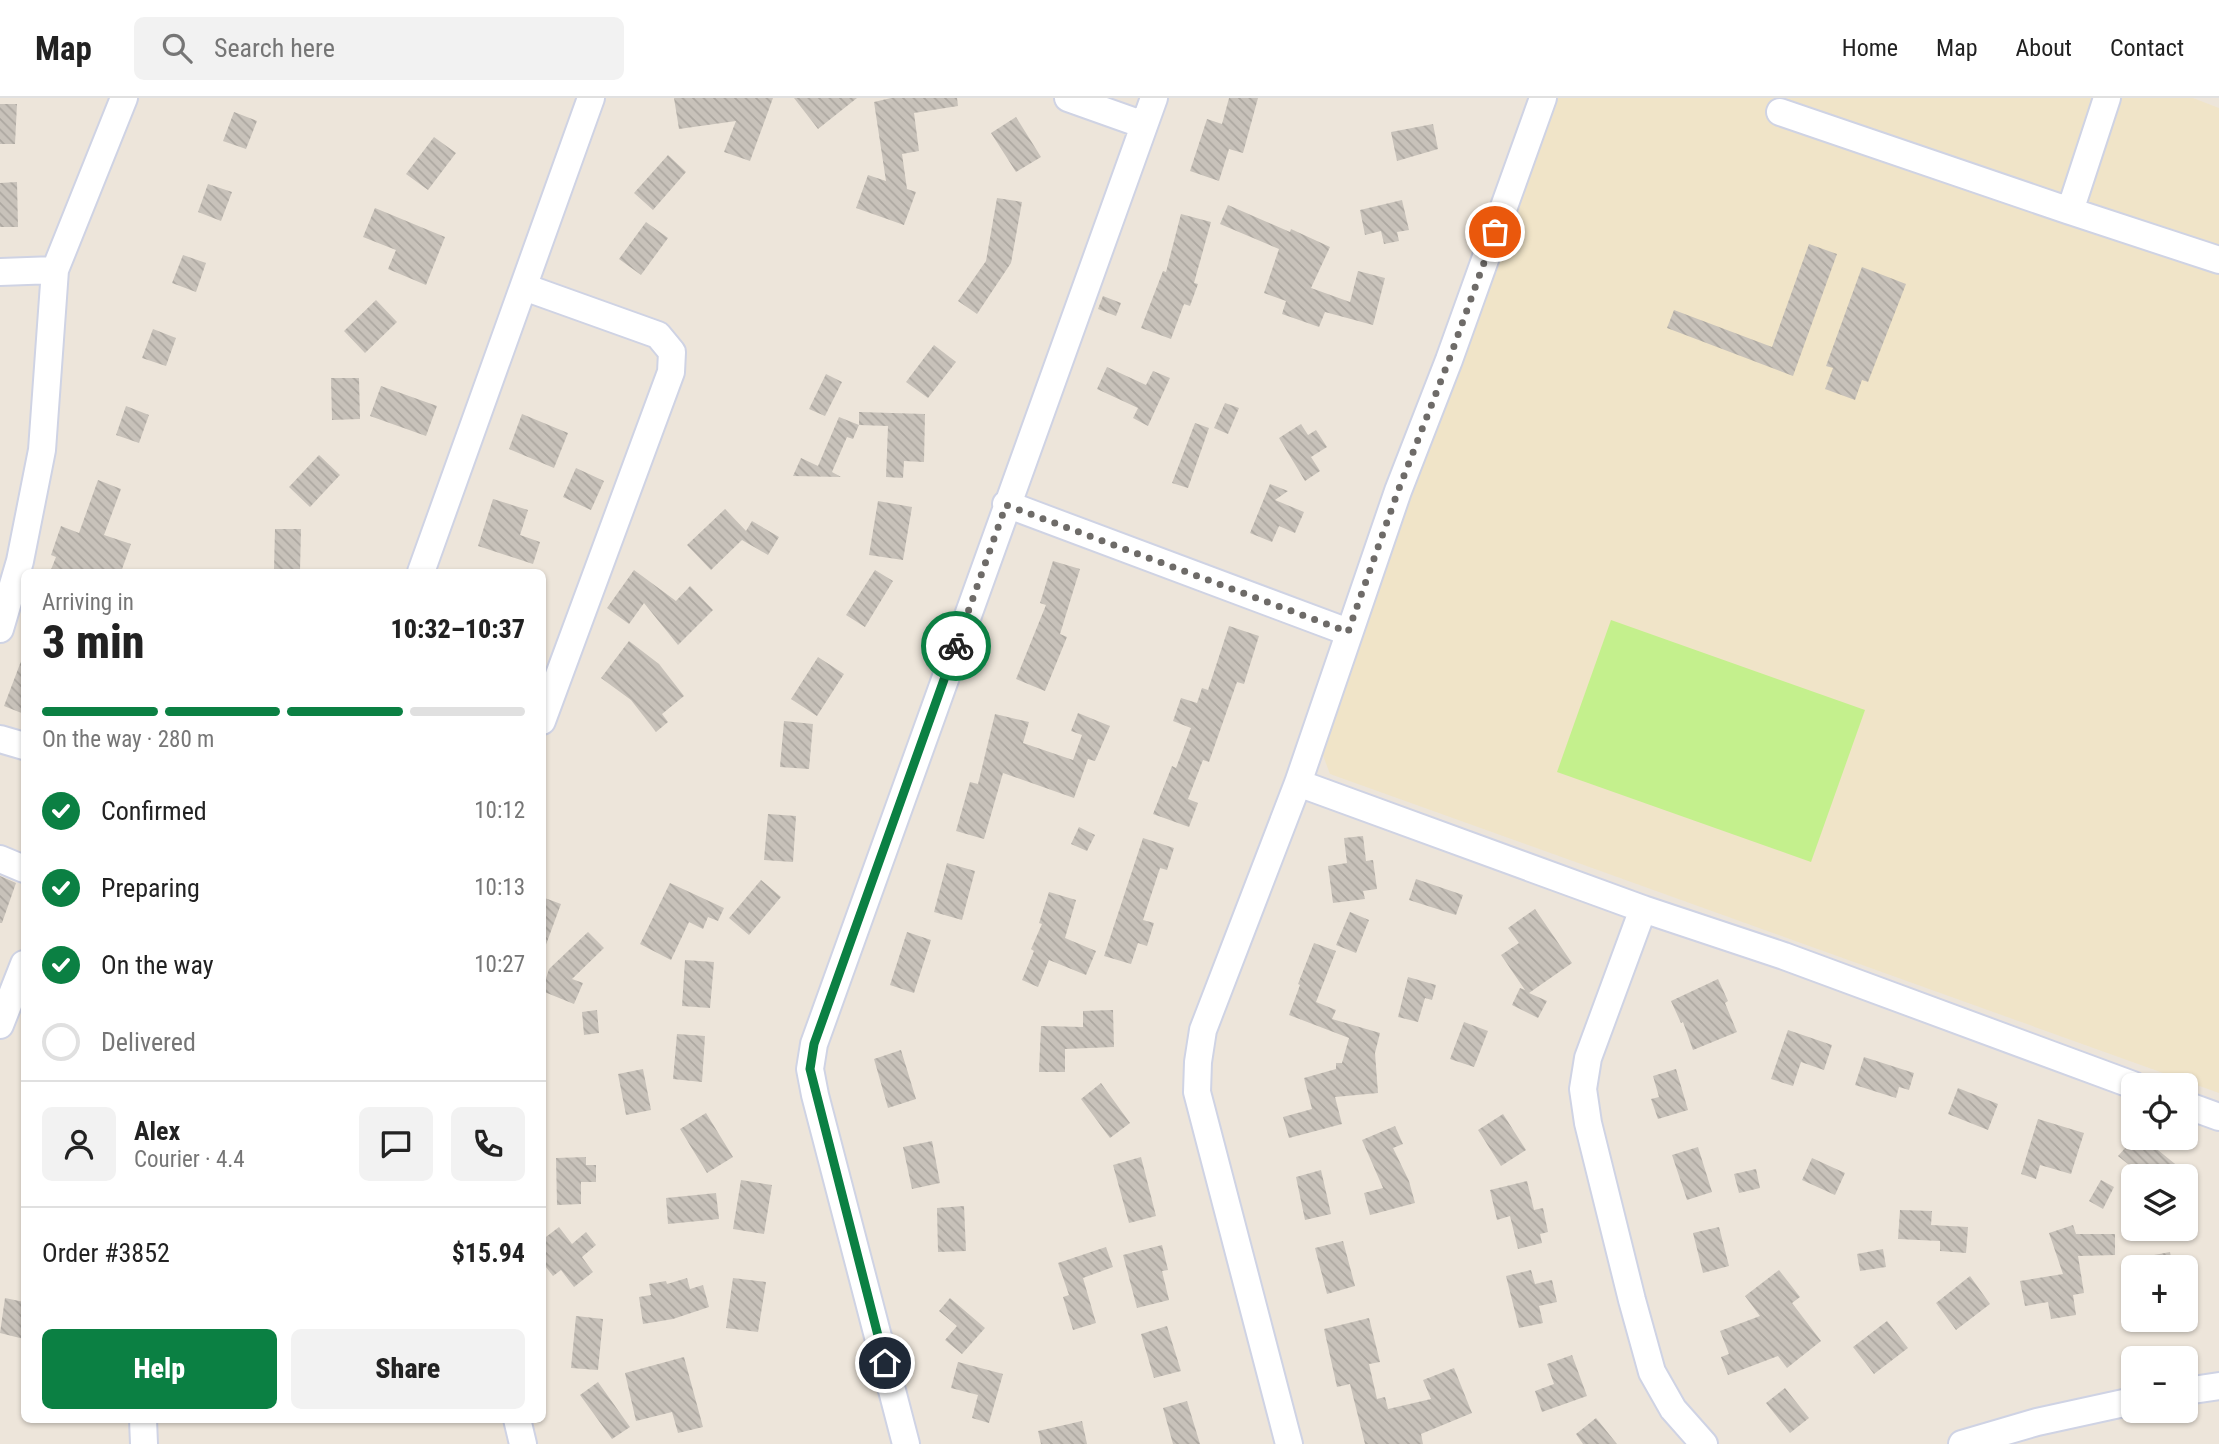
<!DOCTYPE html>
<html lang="en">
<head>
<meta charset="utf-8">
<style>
  body { margin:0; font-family:"Roboto Condensed",sans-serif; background:#f2f2f2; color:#222; height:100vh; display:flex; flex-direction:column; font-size:26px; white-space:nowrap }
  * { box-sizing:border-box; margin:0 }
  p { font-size:23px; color:#767676 }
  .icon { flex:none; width:38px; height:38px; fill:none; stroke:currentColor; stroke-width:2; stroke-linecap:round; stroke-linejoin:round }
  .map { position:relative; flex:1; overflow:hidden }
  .drawer { position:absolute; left:21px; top:471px; width:525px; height:854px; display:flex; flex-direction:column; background:#fff; border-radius:10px; box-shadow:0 2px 5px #0004 }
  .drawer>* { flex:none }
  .tools { position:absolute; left:2121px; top:975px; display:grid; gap:14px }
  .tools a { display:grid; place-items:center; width:77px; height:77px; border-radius:10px; background:#fff; box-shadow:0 2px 5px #0004; font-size:35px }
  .pin { position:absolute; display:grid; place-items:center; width:60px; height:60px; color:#fff; margin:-30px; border:4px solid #fff; border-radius:50%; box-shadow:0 2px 7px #0007 }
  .courier { position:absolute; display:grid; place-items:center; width:70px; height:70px; margin:-35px; border:5px solid #0b8043; border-radius:50%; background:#fff; color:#222; box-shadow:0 2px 9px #0007 }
  .overview em { font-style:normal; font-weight:800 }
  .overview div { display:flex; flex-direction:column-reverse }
  .overview { display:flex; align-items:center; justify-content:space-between; height:119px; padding:0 21px }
  h1 { font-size:46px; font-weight:800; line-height:52px }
  .bar { display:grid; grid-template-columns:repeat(4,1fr); gap:10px 7px; align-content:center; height:84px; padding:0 21px }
  .bar i { height:9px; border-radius:5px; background:#e0e0e0 }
  .bar .current { background:#0b8043 }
  .bar p { grid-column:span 4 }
  .line { display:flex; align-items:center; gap:18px; padding:0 21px; border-top:2px solid #e0e0e0 }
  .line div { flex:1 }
  .round { display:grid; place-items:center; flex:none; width:74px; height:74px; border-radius:10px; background:#f2f2f2 }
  ol { padding:0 21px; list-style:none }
  li { display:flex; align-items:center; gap:21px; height:77px }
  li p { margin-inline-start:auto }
  li .icon { padding:7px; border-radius:50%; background:#0b8043; color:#fff; stroke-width:4 }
  li:last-child { color:#767676 }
  li i { width:38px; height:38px; border:4px solid #e0e0e0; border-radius:50% }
  .primary-button { display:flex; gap:14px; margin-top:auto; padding:14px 21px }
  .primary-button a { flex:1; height:80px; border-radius:10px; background:#0b8043; color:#fff; font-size:28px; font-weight:800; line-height:80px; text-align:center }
  .primary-button a+a { background:#f2f2f2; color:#222 }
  header { display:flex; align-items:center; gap:42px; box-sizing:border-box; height:98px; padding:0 35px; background:#fff; border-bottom:2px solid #e0e0e0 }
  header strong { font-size:33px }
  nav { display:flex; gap:38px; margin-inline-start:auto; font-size:24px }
  .search { width:490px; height:63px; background:#f2f2f2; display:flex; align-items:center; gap:18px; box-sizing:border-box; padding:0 24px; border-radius:10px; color:#767676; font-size:26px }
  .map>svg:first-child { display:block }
  .education { fill:#f0e4c8 }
  .pitch { fill:#c4f08d }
  .building { fill:url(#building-back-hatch) }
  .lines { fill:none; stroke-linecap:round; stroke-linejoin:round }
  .minor-casing { stroke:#cfd3e4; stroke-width:30 }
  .minor { stroke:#fff; stroke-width:26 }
  .done { stroke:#6e6b68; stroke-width:7; stroke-dasharray:0 12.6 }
  .route { stroke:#0b8043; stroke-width:9 }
</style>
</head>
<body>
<header>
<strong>Map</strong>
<div class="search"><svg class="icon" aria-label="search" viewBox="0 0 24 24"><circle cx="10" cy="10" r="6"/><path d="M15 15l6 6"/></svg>Search here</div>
<nav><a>Home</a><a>Map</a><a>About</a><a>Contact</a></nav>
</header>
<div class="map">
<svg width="2219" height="1346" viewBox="0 0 2219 1346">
  <defs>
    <pattern id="building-back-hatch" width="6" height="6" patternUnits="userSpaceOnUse" patternTransform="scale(1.75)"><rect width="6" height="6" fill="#c8c2ba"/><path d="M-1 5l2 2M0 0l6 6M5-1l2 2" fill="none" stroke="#aca7a0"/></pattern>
  </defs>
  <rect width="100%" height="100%" fill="#ede5da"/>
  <path class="education" d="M1552,0h641l26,10v985l-889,-319 -9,-24z"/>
  <path class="pitch" d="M1611,522l254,90 -54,152 -254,-90z"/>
  <path class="building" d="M674,0h99l-23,63 -26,-9 12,-31 -57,8z
    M794,0h63l-39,31z
    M891,0h66l1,8 -44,7 5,38 -17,3 5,35 9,3 -12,33 -48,-17 12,-33 18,6 -12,-79z
    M1229,0h29l-15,55 -14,-4 -10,32 -29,-10 17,-52 15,5z
    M0,6h17l-2,40h-15z
    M234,14l23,9 -11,28 -23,-8z
    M1016,19l25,40 -25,15 -25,-39z
    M1433,26l5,25 -41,12 -6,-29z
    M434,39l22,16 -28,37 -22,-16z
    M668,57l18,17 -33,38 -19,-17z
    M17,84l1,45h-18v-44z
    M208,86l24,8 -11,29 -23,-9z
    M997,100l25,4 -11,61 -34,51 -19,-13 28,-40z
    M1402,102l7,30 -12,2 2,9 -15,3 -3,-13 -16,4 -5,-25z
    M1228,107l62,27 1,-3 39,18 -19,41 39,14 8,-31 27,7 -12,47 -48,-13 -6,15 -37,-13 4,-13 -22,-8 15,-44 -59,-25z
    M375,110l70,29 -19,48 -38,-16 8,-19 -33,-13z
    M1181,116l30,8 -17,61 4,1 -8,22 -6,-2 -13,35 -30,-11 22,-57 3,1z
    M646,124l22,16 -27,37 -22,-16z
    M1809,146l28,10 -44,122 -126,-48 7,-18 98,37z
    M183,157l23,8 -10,29 -24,-9z
    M1862,169l44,17 -38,98 -6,-2 -7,20 -30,-11 8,-21 -7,-2z
    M1103,198l18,7 -5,13 -18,-7z
    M376,202l21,22 -32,31 -21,-22z
    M153,231l23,9 -10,28 -24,-8z
    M934,247l22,17 -28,36 -22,-16z
    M1107,269l39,18 7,-14 17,7 -22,48 -15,-8 5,-10 -41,-19z
    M826,276l16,8 -17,34 -16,-7z
    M331,280h28l1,41 -28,1z
    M381,288l56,20 -11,30 -56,-20z
    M1225,305l14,5 -11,26 -14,-6z
    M126,308l23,9 -10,28 -23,-8z
    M859,314l66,2 -1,48 -20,-1 -1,17 -17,-1 2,-51 -29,-1z
    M522,316l46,19 -14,35 -45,-19z
    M839,319l20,8 -6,14 -6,-2 -15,35 9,5 -48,-1 8,-18 17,8z
    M1195,325l14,5 -21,60 -16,-5z
    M1301,326l7,11 8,-5 11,17 -16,10 9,14 -15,10 -26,-43z
    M319,357l21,20 -30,32 -21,-20z
    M576,370l28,13 -13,29 -28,-13z
    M98,382l23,9 -17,46 27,9 -10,28h-71l6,-15 -5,-2 10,-29 18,7z
    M1270,386l18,7 -13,9 29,12 -9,21 -16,-7 -7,16 -22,-9z
    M493,401l35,11 -8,25 20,7 -7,22 -55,-18z
    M878,403l34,6 -9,53 -34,-5z
    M725,411l21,22 6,-10 27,16 -11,18 -26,-15 -31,30 -24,-25z
    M275,431h26l-1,42 -26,-1z
    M1053,463l27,8 -20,65 7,3 -22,54 -29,-12 30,-74 -6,-2z
    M634,472l42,31 14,-15 23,24 -35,35 -34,-42 -15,21 -22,-16z
    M875,472l18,11 -28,46 -19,-12z
    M1229,528l30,10 -15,48 -7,-2 -28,80 -6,-2 -15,39 10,4 -9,24 -36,-13 19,-48 4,2 15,-40 -18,-7 8,-23 16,5 5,-15 6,2z
    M629,543l30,23 25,32 -22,18 6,8 -12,10 -25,-32 -30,-22z
    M23,558h1v58l-20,-8z
    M818,559l26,17 -27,42 -26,-17z
    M1078,615l32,13 -15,35 -7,-2 -14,39 -71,-25 -19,66 -28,-8 14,-49 8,2 17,-70 34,8 -6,21 50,17 9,-25 -11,-4z
    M784,623l29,3 -4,45 -29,-2z
    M768,716l28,2 -3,46 -29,-2z
    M1079,729l16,8 -8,16 -16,-7z
    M1363,738l3,25 7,-1 4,29 -14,2 2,8 -32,4 -5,-37 19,-3 -3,-25z
    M1143,740l31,10 -7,22 -7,-2 -17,52 11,3 -7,23 -9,-3 -7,21 -27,-8z
    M947,765l28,8 -13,49 -28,-8z
    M0,778l16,7 -14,40h-2z
    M1416,781l47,16 -7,20 -47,-15z
    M761,782l20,17 -32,38 -20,-17z
    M670,785l54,25 -6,13 -10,-4 -5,12 -14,-7 -18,38 -31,-16z
    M1049,794l27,8 -11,38 31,13 -10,24 -37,-15 -11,27 -16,-7 12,-29 -3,-2 11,-25 -3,-1z
    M542,799l19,7 -17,46h-2z
    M1535,811l37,54 -43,30 18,8 -9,17 -26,-13 8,-17 5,2 -24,-35 18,-12 -11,-15z
    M1350,814l19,8 -13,33 -20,-8z
    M588,834l16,16 -32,31 11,4 -9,21 -32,-13 7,-22z
    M907,834l24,8 -17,53 -24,-8z
    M1314,845l22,8 -20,51 20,8 -4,9 48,14 -5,20 3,40 -43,4 7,27 -53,14 -6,-21 29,-8 -8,-31 32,-9v-6h6l7,-25 -60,-23 11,-30 -2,-1z
    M685,862l29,2 -4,46 -28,-2z
    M1408,879l28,8 -4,15 -7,-2 -7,24 -20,-5z
    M1718,881l10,22 -3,2 12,29 -44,18 -10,-28 -2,1 -10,-22z
    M597,912l2,23 -15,2 -2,-23z
    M1113,912l1,37 -49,2v23h-26l2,-46 42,1v-16z
    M1464,924l24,9 -14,36 -24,-8z
    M1788,932l44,15 -8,25 -23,-8 -8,24 -22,-7z
    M677,936l28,2 -3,46 -29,-3z
    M901,952l15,49 -28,9 -14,-49z
    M1864,959l50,16 -5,17 -10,-3 -3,11 -41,-13z
    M643,971l8,41 -25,5 -8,-41z
    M1676,971l12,41 -30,9 -7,-20 8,-2 -6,-21z
    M1101,985l29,40 -20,15 -29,-39z
    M1958,990l40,16 -10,26 -40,-16z
    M706,1015l27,44 -26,16 -27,-44z
    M1503,1016l23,36 -25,16 -23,-36z
    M2038,1021l46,14 -13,41 -31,-9 -4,14 -15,-5z
    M1395,1028l8,18 -10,4 16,33 6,22 -45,12 -6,-22 19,-5 -21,-48z
    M2134,1040h9l47,38h-47l-25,-20z
    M932,1043l8,42 -28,6 -9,-42z
    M1698,1049l14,45 -25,8 -15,-45z
    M586,1059v8h10v17h-15v22l-24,1 -1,-47z
    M1141,1059l15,59 -27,7 -16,-58z
    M1812,1060l33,15 -10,22 -33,-15z
    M1756,1071l4,19 -21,5 -5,-19z
    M1321,1072l10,44 -26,6 -9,-43z
    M741,1082l31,5 -8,49 -31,-5z
    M2101,1082l13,7 -11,22 -14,-8z
    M1527,1083l7,29 9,-2 5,24 -8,2 2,9 -24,6 -8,-33 -13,4 -7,-30z
    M716,1095l3,26 -51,5 -2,-26z
    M964,1108l2,45 -28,1 -1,-44z
    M1900,1112l32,1 -1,14 37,2 -2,26 -26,-2v-10l-42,-2z
    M2073,1127l3,9h39v21l-37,1 6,37 -11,2 3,20 -25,4 -3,-17 -23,4 -5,-25 43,-7 -14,-41z
    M559,1129l13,17 14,-12 10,13 -14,12 11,15 -19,15 -13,-17 -8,6 -11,-14v-22z
    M1719,1129l10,39 -26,7 -10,-40z
    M1343,1143l12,45 -28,8 -12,-46z
    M1162,1147l6,25 -6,1 7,29 -32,8 -14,-53z
    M1106,1149l7,20 -30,11 13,45 -23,7 -10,-33 6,-2 -11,-32z
    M1883,1151l3,18 -26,4 -3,-17z
    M2170,1154l3,15h-44l-1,-7z
    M1531,1172l4,14 17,-4 5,22 -18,4 4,17 -24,5 -13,-52z
    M1779,1172l21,27 -8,6 29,38 -34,27 -9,-12 -50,19 -7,-18 8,-3 -9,-23 40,-15 -15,-20z
    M1970,1178l20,28 -34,26 -20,-27z
    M687,1180l3,11 13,-4 6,22 -36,12 -30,5 -4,-27 12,-2 -2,-11 17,-3 1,3z
    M733,1180l33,4 -8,50 -32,-4z
    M5,1200l19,4v37l-24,-6z
    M950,1200l35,30 -23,26 -17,-14 12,-14 -18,-15z
    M576,1218l27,3 -5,51 -27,-2z
    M1369,1220l11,44 -11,2 8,35 8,-2 3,12 43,-10 -8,-19 31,-12 18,45 -51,21 2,10h-58l-15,-60 -13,3 -13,-58z
    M1887,1223l21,27 -34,26 -21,-27z
    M1167,1228l14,45 -27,7 -13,-44z
    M1572,1257l15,41 -45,16 -7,-21 19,-7 -7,-20z
    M684,1259l19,70 -25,6 -6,-21 -36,9 -11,-48z
    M958,1264l45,12 -14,49 -17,-5 6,-23 -27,-7z
    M598,1284l32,45 -18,12 -32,-44z
    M1785,1290l24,30 -19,15 -24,-30z
    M1187,1303l13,43h-27l-10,-36z
    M1596,1320l21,26h-34l-7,-10z
    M1082,1323l5,23h-46l-3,-13z"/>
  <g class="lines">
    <defs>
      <path id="minor" d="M1068,0l76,27
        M2107,0l-37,113 149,49
        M1780,14l290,99
        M0,174l55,-2
        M524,189l134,48 14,17 -1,20 -129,349
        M1006,406l342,128
        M421,474l170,-474
        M0,531l20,-68 22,-111 13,-180 69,-172
        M0,641l24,7
        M1298,685l345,126 141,47 349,129
        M0,761l24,10
        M1643,811l-55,149 -5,31 5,34 44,177 20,72 21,37 31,35
        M0,927l24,-61
        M2186,1007l33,12
        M2186,1293l33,-5
        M143,1321l1,25
        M517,1321l6,25
        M906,1346l-91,-349 -5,-26 4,-25 340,-946
        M1289,1346l-92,-352 1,-30 5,-32 95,-247 100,-292 51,-131 94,-262
        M1962,1346l75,-22 96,-21"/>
    </defs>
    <use href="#minor" class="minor-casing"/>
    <use href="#minor" class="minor"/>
  </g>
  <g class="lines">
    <path class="done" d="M956,548l50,-141 342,127 50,-141 51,-131 46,-128"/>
    <path class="route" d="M885,1265l-75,-294 4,-25 142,-398"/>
  </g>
</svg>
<div class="tools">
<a><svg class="icon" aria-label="locate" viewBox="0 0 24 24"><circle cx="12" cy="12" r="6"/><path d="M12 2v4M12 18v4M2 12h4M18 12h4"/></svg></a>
<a><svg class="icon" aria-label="layers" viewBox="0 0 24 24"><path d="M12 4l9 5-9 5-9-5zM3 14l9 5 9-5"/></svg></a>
<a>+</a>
<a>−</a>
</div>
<div class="pin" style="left:1495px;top:134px;background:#ea580c"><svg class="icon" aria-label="bag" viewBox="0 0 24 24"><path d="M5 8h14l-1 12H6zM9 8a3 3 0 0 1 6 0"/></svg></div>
<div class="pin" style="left:885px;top:1265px;background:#1f2937"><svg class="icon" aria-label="home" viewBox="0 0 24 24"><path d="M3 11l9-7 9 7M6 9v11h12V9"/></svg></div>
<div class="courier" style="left:956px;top:548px"><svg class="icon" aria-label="bike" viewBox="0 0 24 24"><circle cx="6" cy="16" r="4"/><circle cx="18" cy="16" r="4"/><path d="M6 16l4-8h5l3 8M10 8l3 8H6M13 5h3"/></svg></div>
<section class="drawer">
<div class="overview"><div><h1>3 min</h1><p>Arriving in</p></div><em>10:32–10:37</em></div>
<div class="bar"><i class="current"></i><i class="current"></i><i class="current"></i><i></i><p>On the way · 280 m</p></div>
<ol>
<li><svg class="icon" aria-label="check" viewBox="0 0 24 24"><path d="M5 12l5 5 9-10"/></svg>Confirmed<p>10:12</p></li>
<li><svg class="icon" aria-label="check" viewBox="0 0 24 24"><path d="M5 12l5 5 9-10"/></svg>Preparing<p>10:13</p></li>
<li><svg class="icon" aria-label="check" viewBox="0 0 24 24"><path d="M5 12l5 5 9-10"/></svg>On the way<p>10:27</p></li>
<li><i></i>Delivered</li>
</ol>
<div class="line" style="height:126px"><a class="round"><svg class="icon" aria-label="person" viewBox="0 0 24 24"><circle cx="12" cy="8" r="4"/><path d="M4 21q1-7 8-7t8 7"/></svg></a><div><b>Alex</b><p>Courier · 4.4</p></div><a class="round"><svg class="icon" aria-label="chat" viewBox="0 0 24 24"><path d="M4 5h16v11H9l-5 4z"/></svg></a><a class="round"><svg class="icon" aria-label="phone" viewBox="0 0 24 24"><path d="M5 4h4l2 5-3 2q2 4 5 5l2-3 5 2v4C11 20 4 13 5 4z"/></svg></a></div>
<div class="line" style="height:91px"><div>Order #3852</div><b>$15.94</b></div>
<div class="primary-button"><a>Help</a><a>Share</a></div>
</section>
</div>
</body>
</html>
